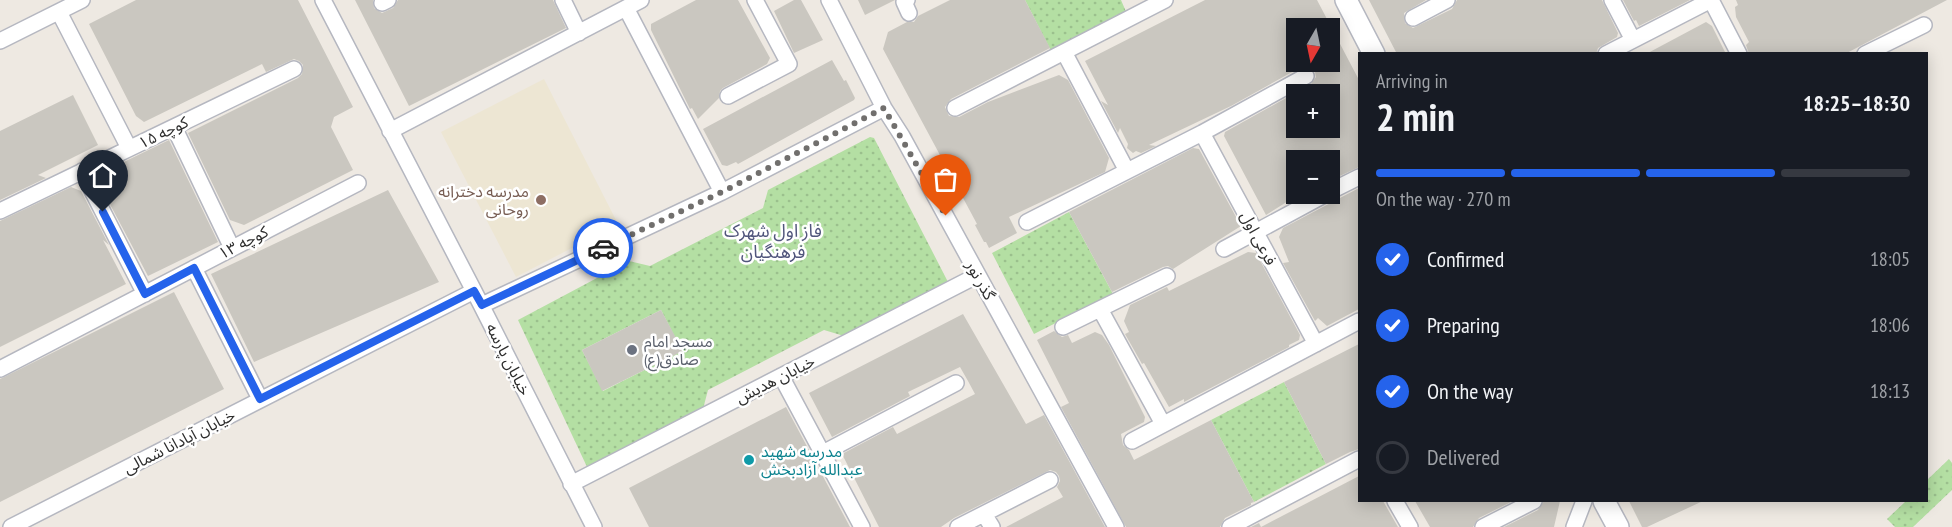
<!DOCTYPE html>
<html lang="en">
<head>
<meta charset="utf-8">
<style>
  body { margin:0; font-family:"PT Sans Narrow","Noto Sans Arabic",sans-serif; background:#20242c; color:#f1f3f6; height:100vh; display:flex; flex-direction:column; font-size:22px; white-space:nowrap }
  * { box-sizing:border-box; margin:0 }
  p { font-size:20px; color:#9ea1a6 }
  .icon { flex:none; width:33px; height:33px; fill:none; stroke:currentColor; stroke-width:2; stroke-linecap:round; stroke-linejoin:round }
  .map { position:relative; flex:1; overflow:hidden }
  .sheet { position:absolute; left:1358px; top:52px; width:570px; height:450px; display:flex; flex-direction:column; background:#171b24; border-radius:0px; box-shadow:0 3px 15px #0003 }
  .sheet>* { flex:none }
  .needle { width:39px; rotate:189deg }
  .buttons { position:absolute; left:1286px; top:18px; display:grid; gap:12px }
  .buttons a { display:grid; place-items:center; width:54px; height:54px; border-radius:0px; background:#171b24; box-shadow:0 3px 15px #0003; font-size:30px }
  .pin { position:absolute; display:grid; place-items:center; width:51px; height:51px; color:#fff; margin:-62px -26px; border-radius:50% 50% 50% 0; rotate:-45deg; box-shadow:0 0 6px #0007 }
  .pin .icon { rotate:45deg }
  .courier { position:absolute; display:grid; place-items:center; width:60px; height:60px; margin:-30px; border:4px solid #2563eb; border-radius:50%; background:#fff; color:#222; box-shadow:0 2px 8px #0007 }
  .overview em { font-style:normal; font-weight:800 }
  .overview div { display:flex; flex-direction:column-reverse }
  .overview { display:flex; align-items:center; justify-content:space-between; height:102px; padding:0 18px }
  h1 { font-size:39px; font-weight:800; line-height:45px }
  .bar { display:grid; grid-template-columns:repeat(4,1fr); gap:9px 6px; align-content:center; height:72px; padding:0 18px }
  .bar i { height:8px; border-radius:4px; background:#363941 }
  .bar .current { background:#2563eb }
  .bar p { grid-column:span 4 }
  ol { padding:0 18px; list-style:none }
  li { display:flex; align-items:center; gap:18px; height:66px }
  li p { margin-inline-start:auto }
  li .icon { padding:6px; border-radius:50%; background:#2563eb; color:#fff; stroke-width:4 }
  li:last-child { color:#9ea1a6 }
  li i { width:33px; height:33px; border:3px solid #363941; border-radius:50% }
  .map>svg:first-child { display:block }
  .education { fill:#ede6d3 }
  .green { fill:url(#green-dots); fill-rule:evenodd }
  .building { fill:#cac7c0; fill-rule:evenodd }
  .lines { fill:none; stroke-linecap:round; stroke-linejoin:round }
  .street-casing { stroke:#b5b7c0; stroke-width:18 }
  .secondary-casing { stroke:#b5b7c0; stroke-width:24 }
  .street { stroke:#fff; stroke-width:15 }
  .secondary { stroke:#fff; stroke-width:21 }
  .done { stroke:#716f6d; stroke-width:6; stroke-dasharray:0 10.8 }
  .route { stroke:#2563eb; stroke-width:8 }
  .education-dot { fill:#8d6e63; stroke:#fff; stroke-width:2 }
  .worship-dot { fill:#6b7280; stroke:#fff; stroke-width:2 }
  .culture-dot { fill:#0f9aa8; stroke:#fff; stroke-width:2 }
  .labels { text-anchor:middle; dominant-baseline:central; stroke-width:5; stroke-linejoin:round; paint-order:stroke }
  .street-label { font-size:16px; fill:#2e2e2e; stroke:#fff }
  .education-label { font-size:16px; fill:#785e54; stroke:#fff; text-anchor:end }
  .worship-label { font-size:16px; fill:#5b616d; stroke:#fff; text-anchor:start }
  .culture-label { font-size:16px; fill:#0d838f; stroke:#fff; text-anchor:start }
  .neighbourhood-label { font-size:18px; fill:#51567c; stroke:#fff }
</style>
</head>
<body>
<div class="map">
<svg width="1952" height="527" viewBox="0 0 1952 527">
  <defs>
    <pattern id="green-dots" width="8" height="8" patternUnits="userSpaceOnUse" patternTransform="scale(1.5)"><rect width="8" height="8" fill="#b4dfa3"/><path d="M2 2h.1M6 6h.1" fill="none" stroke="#9bc08d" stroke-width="1.8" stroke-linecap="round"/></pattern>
  </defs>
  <rect width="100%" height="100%" fill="#eee9e2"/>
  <path class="education" d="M544,79l74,145 -102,53 -75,-145z"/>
  <path class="green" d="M1025,0h96l6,14 -76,37z
    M870,137l4,1 74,144 -104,54 -20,-6 -116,60 -5,19 -115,60 -70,-149 111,-59 21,5 113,-58 5,-18zM661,310l21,41 -79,40 -21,-41z
    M1069,212l44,82 -79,40 -42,-81z
    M1284,382l42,82 -72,38 -43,-82z
    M1949,459l3,4v27l-39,37h-18l-8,-8 19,-18h20v-20z"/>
  <path class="building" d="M136,0h162l55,107 -19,10 -3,10 22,43 -109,55 -14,-5 -42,-87 110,-55 4,-4 1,-9 -4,-4 -5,-2 -28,13 -4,-8 -118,58 -8,-6 -47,-92z
    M355,0h18l1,8 8,5 11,-5 5,-8h155l13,28 -157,78z
    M696,0h42l32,58 -3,6 -44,24 -3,3 -1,7 -21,21 -6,-11 -2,1 -39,-79v-6z
    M794,0h7l22,40 -29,13 -20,-42z
    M858,0h37l-30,15z
    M950,0h75l25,48 -99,51 -6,8 4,9 10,1 29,-15 71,-27 9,5 41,78 -4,14 -96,45 8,16 -28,15 -3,-6h-2l-9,-17 2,-1 -94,-175 5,-17 19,-10h7l4,-6z
    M1205,0h112l42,80v87l-30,14v-21h-33v36l-30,19 -42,-79 1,-4 86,-48 5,-7 -1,-5 -8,-6 -6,1 -70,39 -82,39 7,1 -15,7 -5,-2 -3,2 -6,-5 1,-4 -8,-16 -2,5 -17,-32 7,4 -23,-44zM1296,28h33v34h-33zM1296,94h33v34h-33z
    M1369,0h57l-22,13 1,10 8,5 39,-19 5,-9h145l16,33 -1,4 -19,11 -2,6h-199z
    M1623,0h67l-51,26 -3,-6 -2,1z
    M1736,0h211l-102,54h-96l-3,-9 3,-3 -13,-25 -1,-10 3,-2z
    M1706,22l6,4 14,28h-80z
    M832,60l12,21 2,-1 9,18 -1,2 -116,64 -2,-2 -9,4 -5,-1 -19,-36z
    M73,95l25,50 -60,30 8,3 -46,22v-69z
    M169,140l49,102 -70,34 -53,-100z
    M1193,148l6,1 42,77 -68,43 -5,-3 -5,1 -51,25 -43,-80z
    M71,187l10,4 28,54 -6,-5 23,44 -126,63v-126z
    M1359,188v121l-32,17 -9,-8 -3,3 -32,-58 6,-1 -10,-25 4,-9z
    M388,190l51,92 -185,80 -43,-88z
    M1248,252l8,1 44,82 -1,5 -10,5v2l-105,55v-3l-15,8 -25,-44 -2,1 -17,-30 4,-2 -5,-11 6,-16 37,-18 2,4z
    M174,292l50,97 -224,113v-123z
    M661,310l22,41 -81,40 -20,-41z
    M963,314l63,110 18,-9 61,112h-99l57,-30 -6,-10 3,-6 -1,-5 -3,-4 -6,-2 -96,48 -13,9h-62l-37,-73 51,-27 4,7 78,-40 -7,-13 -8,-14 -52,25 2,4 -78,41 -23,-44z
    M1054,331l8,6 6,-2 4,8 23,-11 7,3 7,10 36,72 -1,5 -23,12 2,11 6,5 5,10 77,-40 43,82 -3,1v2l-26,13 -5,9h-94l-65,-120 8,-4 -32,-63z
    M1359,344v105l-9,3 -24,12 -42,-82z
    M786,407l64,120h-201l-20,-39z
    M1359,476v25h24l15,26h-147l8,-4 2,4z
    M1415,501h98l-34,17 -6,9h-43z
    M1544,501h16l-6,26h-50l34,-17z
    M1629,501h74l-56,26h-5z"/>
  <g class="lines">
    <defs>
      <path id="street" d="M323,0l151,291 120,236
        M563,0l16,33
        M829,0l55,108 18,28 214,391
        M907,0l-3,2 5,11
        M1612,0l21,40
        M382,3l6,-3
        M626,8l96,184
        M59,12l70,136
        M1413,18l34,-18
        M0,41l82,-41
        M1064,52l63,119
        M1606,54l105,-54 28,54
        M1865,54l59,-29
        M728,96l61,-32 -34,-64
        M955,108l210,-108
        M174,127l58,121
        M390,131l251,-131
        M1202,133l114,211
        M82,171l63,123
        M1329,192l30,-15
        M0,211l294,-142
        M1027,222l175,-89 104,-57
        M1224,249l102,-55
        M194,268l66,131
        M482,305l240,-113 162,-84
        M1100,309l63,115
        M1063,327l104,-51
        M0,369l358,-186
        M781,376l81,151
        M1132,441l227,-120
        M823,453l133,-70
        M571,484l407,-209
        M1395,501l15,26
        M984,514l8,13
        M11,527l463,-236
        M958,527l92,-47
        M1230,527l129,-68
        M1483,527l51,-26
        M1574,527l10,-26"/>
      <path id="secondary" d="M1346,0l28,54
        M1604,501l14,26"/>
    </defs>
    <use href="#street" class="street-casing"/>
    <use href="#secondary" class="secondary-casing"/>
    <use href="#street" class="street"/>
    <use href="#secondary" class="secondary"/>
  </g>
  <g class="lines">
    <path class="done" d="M603,248l119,-56 162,-84 62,108"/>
    <path class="route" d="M103,212l42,82 49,-26 66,131 214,-108 8,14 121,-57"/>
  </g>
  <circle class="education-dot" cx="541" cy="200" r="6"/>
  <circle class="worship-dot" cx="632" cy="350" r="6"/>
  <circle class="culture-dot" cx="749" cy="460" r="6"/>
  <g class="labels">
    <g class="street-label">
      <text transform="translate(163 132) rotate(-26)">کوچه ۱۵</text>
      <text transform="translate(1259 238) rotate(62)">فرعی اول</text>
      <text transform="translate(243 242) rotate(-27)">کوچه ۱۳</text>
      <text transform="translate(981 280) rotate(61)">گذر نور</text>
      <text transform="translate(509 359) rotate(63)">خیابان پارسه</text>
      <text transform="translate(775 379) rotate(-27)">خیابان هدیش</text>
      <text transform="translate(179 441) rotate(-27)">خیابان آپادانا شمالی</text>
    </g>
    <g class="education-label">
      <text x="529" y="191">مدرسه دخترانه<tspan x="529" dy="18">روحانی</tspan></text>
    </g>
    <g class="worship-label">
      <text x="644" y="341">مسجد امام<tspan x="644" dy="18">صادق(ع)</tspan></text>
    </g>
    <g class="culture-label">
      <text x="761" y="451">مدرسه شهید<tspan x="761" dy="18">عبدالله آزادبخش</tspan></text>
    </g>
    <g class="neighbourhood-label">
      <text x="773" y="230">فاز اول شهرک<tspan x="773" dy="21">فرهنگیان</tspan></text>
    </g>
  </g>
</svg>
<div class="buttons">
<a><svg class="needle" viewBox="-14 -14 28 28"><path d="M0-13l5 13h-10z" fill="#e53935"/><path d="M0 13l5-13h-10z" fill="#9ea1a6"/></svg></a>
<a>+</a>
<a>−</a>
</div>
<div class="pin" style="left:946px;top:216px;background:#ea580c"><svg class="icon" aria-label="bag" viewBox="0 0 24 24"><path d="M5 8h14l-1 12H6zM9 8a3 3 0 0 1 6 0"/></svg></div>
<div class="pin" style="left:103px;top:212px;background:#1f2937"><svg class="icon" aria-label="home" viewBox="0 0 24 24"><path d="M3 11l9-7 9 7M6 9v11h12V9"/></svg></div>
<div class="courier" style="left:603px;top:248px"><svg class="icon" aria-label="car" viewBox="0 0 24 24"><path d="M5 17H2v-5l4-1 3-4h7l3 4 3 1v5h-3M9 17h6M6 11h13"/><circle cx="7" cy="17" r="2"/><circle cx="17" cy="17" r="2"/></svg></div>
<section class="sheet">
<div class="overview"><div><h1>2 min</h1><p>Arriving in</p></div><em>18:25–18:30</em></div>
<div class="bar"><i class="current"></i><i class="current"></i><i class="current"></i><i></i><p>On the way · 270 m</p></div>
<ol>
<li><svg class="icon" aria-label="check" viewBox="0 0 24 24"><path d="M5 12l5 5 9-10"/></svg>Confirmed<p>18:05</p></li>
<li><svg class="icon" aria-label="check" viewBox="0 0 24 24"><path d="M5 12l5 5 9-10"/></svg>Preparing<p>18:06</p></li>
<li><svg class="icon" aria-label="check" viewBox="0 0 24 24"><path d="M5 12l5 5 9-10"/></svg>On the way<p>18:13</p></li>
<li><i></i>Delivered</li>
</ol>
</section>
</div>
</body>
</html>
